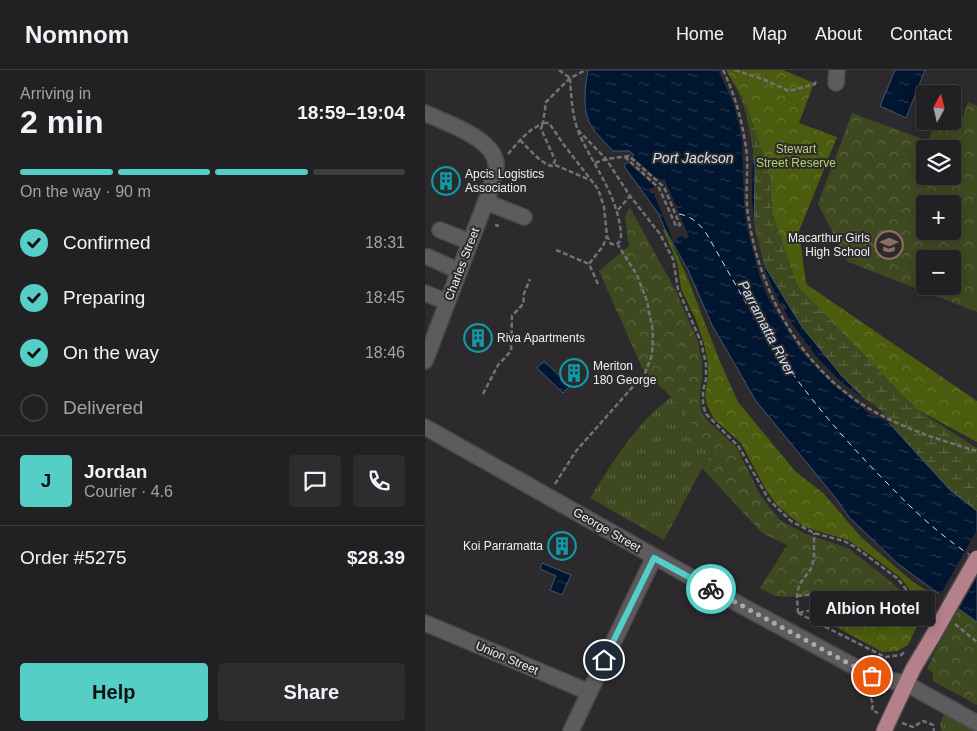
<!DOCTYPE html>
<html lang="en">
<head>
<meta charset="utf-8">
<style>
  body { margin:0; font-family:Helvetica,sans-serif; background:#2d2d2f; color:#f1f3f6; height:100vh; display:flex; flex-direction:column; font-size:19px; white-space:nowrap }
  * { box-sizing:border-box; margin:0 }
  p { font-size:16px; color:#a2a3a5 }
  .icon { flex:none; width:28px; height:28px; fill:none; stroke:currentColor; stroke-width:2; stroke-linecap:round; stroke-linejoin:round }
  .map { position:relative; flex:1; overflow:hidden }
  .side { display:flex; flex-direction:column; background:#212022; width:425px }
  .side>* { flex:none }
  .needle { width:32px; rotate:8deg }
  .tools { position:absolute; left:491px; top:15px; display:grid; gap:10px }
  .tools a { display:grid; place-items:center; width:45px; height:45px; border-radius:5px; background:#212022; box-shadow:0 2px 12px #0003,0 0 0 1px #3e3e40; font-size:25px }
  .pin { position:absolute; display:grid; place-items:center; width:42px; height:42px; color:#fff; margin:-21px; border:2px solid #fff; border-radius:50%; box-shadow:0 1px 5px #0007 }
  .courier { position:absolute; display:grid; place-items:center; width:50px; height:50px; margin:-25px; border:4px solid #55cec6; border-radius:50%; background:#fff; color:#222; box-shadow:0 1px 6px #0007 }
  .bubble { position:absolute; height:35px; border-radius:5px; background:#212022; box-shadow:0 2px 12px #0003,0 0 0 1px #3e3e40; font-size:16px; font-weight:700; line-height:35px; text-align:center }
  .head em { font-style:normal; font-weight:700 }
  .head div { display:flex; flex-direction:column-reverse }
  .head { display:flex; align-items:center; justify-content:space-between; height:85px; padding:0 20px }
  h1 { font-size:32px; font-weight:700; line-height:38px }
  .bar { display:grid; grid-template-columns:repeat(4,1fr); gap:8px 5px; align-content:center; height:60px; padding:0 20px }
  .bar i { height:6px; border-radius:4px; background:#3e3e40 }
  .bar .selected { background:#55cec6 }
  .bar p { grid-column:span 4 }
  .line { display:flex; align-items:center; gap:12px; padding:0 20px; border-top:1px solid #3e3e40 }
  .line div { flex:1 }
  .round { display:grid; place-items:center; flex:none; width:52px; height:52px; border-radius:5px; background:#2d2d2f }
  ol { padding:0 20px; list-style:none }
  li { display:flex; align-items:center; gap:15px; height:55px }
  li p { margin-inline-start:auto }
  li .icon { padding:5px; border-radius:50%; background:#55cec6; color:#111; stroke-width:4 }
  li:last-child { color:#a2a3a5 }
  li i { width:28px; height:28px; border:2px solid #3e3e40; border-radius:50% }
  .primary-button { display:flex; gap:10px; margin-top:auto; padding:10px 20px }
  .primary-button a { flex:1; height:58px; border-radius:5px; background:#55cec6; color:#111; font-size:20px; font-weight:700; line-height:58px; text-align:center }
  .primary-button a+a { background:#2d2d2f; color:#f1f3f6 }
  header { display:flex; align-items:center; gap:30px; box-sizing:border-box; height:70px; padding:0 25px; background:#212022; border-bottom:1px solid #3e3e40 }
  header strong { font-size:24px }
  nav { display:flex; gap:28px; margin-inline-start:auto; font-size:18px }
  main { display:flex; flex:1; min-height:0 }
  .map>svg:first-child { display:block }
  .grass { fill:url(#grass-tufts) }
  .forest { fill:url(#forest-crowns) }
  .wetland { fill:url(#wetland-marsh) }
  .park { fill:url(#park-crowns); fill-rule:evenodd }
  .water { fill:url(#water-ripples); stroke:#485669 }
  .pier { fill:#2c2a2d }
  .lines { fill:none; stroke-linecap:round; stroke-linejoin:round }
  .ferry { stroke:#d5e2f2; stroke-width:1; stroke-dasharray:6 5; stroke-linecap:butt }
  .minor-casing { stroke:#49484a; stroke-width:18 }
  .major-casing { stroke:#49484a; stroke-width:18 }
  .path { stroke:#737174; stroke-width:2.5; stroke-dasharray:5 2.5; stroke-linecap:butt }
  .minor { stroke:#5e5b5f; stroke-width:15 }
  .major { stroke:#b4808a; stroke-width:15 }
  .major-bridge-casing { stroke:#49484a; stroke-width:18; stroke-linecap:butt }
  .major-bridge { stroke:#b4808a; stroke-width:15 }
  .done { stroke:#abaaac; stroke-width:5; stroke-dasharray:0 9 }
  .route { stroke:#55cec6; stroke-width:6 }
  .labels { text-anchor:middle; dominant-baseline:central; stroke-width:4; stroke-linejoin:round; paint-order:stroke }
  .park-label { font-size:12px; fill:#b7d16d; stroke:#2c2a2d }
  .poi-label { font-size:12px; fill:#f0eff1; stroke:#2c2a2d; text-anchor:start }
  .street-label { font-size:12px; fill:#f0eff1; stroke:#2c2a2d }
  .water-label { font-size:14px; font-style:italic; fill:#d5e2f2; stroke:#2c2a2d }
</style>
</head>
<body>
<header>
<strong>Nomnom</strong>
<nav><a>Home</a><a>Map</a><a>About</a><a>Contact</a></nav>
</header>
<main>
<section class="side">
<div class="head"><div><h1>2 min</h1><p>Arriving in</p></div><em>18:59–19:04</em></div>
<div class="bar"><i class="selected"></i><i class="selected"></i><i class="selected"></i><i></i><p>On the way · 90 m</p></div>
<ol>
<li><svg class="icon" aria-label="check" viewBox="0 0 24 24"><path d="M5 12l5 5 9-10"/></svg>Confirmed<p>18:31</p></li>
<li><svg class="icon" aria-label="check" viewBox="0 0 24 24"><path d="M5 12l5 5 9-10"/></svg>Preparing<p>18:45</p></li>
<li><svg class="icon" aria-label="check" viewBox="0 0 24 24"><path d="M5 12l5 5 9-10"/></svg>On the way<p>18:46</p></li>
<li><i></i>Delivered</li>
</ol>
<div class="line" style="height:90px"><b class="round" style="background:#55cec6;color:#111">J</b><div><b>Jordan</b><p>Courier · 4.6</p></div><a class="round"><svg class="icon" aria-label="chat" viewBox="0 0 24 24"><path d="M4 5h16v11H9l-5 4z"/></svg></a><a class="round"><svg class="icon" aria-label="phone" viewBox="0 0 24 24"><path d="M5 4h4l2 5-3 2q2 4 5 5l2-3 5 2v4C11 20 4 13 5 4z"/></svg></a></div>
<div class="line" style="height:65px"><div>Order #5275</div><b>$28.39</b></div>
<div class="primary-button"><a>Help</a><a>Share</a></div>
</section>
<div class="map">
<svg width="552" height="661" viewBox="0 0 552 661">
  <defs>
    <pattern id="grass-tufts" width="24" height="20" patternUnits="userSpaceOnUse" patternTransform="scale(1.25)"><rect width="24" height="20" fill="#3e4920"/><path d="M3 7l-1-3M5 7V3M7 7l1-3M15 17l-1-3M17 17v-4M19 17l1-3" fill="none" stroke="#5a6441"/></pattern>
    <pattern id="forest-crowns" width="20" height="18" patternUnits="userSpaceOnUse" patternTransform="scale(1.25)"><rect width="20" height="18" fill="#4b5c0e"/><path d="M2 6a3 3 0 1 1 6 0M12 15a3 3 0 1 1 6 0" fill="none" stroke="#657432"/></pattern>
    <pattern id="wetland-marsh" width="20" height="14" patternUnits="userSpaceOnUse" patternTransform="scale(1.25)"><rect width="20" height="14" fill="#3e4920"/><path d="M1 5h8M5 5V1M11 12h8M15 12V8" fill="none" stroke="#5a6441"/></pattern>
    <pattern id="park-crowns" width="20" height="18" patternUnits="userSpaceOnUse" patternTransform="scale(1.25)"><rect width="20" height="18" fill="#3e4920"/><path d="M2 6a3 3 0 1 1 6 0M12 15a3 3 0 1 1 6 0" fill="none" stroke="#5a6441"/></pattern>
    <pattern id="water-ripples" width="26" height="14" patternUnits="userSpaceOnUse" patternTransform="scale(1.25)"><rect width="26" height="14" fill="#00152f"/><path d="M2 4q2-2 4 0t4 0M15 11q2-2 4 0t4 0" fill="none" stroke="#26374e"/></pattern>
  </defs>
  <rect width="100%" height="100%" fill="#2c2a2d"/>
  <path class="grass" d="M246,327l42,56 -11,15 -38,72 -74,-42c25,-39 44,-72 81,-101z
    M519,644l30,17h-32l-2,-7z"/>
  <path class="forest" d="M298,0h60l31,13 -15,40 38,14 -38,94 7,53 171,117v41l-61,-33 -119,-123 -25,-73 -2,-40z
    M240,159l20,43 34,87 19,43 57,69 29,23 37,43 52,45 23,14 -5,13 -11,-6 -20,-26 -31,-23 -21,-14 -31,-9 -14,-5 -12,-9 -15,-13 -10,-14 -25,-47 -27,-24 -7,-14 -2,-9 3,-19v-14l-4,-20 -8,-23 -15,-31 -3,-23 -6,-16 -9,-20z
    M409,543l48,4 35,9 -9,19 -11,6 -15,1 -62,-34z"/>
  <path class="wetland" d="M298,0l22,30 25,73 2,40 25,73 119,123 61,39v63l-27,-21 -60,-66 -49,-49 -39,-48 -36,-60 -12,-33z"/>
  <path class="park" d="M543,32l9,4v206l-129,-50 -30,-58 34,-91 76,28 7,-18 22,8zM500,79h28v27h-28zM500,134h28v27h-28zM500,189h28v27h-28z
    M205,138l46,83 22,51 4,20v15l-2,18 1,16 5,8 31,29 23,47 20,25 24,13 44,15 47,37 18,20 -31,-9 -30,-3 -63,4 -14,-1 -15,-8 27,-43 -25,-12 -60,-65 11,-15 -42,-56 -29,-29 -43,-97 30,-25 -4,-30z
    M533,539l19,13v83l-44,-24v-8l-6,-4 12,-26z"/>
  <path class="water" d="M162,0h136l23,50 9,47 -1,67 12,34 36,59 39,48 49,49 60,66 27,21v111l-80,-59 -48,-46 -14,-20 -79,-96 -44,-76 -24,-55 -23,-41 -7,-16 -34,-47 10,-11 -5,-4h-16c-8,-9 -21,-20 -25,-32 -5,-14 -3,-33 0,-48z
    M470,0h30l-19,48 -26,-12z
    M119,291l26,25 -7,7 -26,-25z
    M117,493l29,12 -9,20 -12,-5 6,-14 -16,-7z"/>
  <path class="pier" d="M293,0h8l12,21 8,22 7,37 -1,51 3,27 11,44 14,32 3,-1 4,5 -3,2 8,14 25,33 22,23 14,11 23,15 18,19 -24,-11 -39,-31 -32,-34 -31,-51 -8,-21 -13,-48 -3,-25 -2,-64 -4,-19 -5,-19z
    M207,86l29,26 4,-2 24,57 -5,2 -2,-3 -5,2 1,4 -4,1 -20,-49 -4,-1 -1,-4 6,-2 -28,-25z
    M552,460v47l-20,34 -18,-14z"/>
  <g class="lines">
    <path class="ferry" d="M254,144c12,2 20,9 27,19 23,39 44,80 70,117 33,49 72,94 114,136 25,26 50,49 80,69"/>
    <defs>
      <path id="minor" d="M411,13l1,-13
        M0,43c21,10 72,26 71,53 -1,9 -5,19 -7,27l-64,168
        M61,132l38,15
        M15,160l30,12
        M3,187l31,14
        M0,223l22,9
        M0,357l317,179 130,70 8,3 25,4 72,40
        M0,553l164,69
        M146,661l83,-174"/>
      <path id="major" d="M459,661l29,-62 18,-30"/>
    </defs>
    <use href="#minor" class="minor-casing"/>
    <use href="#major" class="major-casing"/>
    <path class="path" d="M134,0l11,8
      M298,0c13,27 21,57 24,87 1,19 -2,38 1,57 11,77 52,153 120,194 34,20 71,32 109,43
      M310,0l30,10 24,11 26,-7 1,-4
      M153,60l28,29 24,37 30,38 13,25 5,30 23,53 5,22v15l-3,12v14l3,9 33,33 30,53 22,21 23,12 30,8 11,6 42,31 21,26 13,6
      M95,70c7,7 23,26 33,26l2,-6 -14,-31 2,-6h6l15,22 34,44 6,18 3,29 4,8c9,1 10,-3 10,-11 -4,-40 -28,-67 -43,-102 -6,-17 -7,-36 -8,-53
      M83,84l12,-14 11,-10 12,-7 3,-21 24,-24 16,-8
      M170,93l11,-4 23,-3 35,31 16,38 -4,1 -17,-38 -34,-31
      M130,95l35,15
      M193,140l12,-14
      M70,155l4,1
      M131,180l33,14
      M173,214l-9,-20 14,-18 4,-10
      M58,324l15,-29 13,-14 1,-35 12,-13 -1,-7 7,-17
      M130,414l21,-33 69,-78 7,-18 1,-23 -6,-31 -10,-26 -19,-30
      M372,526l55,-5 31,3 34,9
      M373,543l87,44 16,-2 5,-4
      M373,543l-1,-17 2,-11 12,-16 3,-11v-25
      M374,543c35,-10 73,-5 109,3
      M530,554l22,18
      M449,621l-3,8 2,5 -1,6 6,3
      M477,653l11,4 10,-6 10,4 1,6"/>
    <use href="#minor" class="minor"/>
    <use href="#major" class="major"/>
    <defs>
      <path id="major-bridge" d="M506,569l46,-81"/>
    </defs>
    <use href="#major-bridge" class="major-bridge-casing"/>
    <use href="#major-bridge" class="major-bridge"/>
  </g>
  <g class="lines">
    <path class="done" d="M286,519l161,87"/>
    <path class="route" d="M179,590l50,-102 57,31"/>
  </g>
  <defs>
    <symbol id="building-ring" viewBox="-11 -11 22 22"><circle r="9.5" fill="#2c2a2d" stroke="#0f9aa8" stroke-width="1.5"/><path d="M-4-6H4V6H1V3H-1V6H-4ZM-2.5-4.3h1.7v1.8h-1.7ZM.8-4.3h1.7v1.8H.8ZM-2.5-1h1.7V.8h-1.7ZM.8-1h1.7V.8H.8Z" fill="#0f9aa8"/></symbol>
    <symbol id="school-ring" viewBox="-11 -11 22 22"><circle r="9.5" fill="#2c2a2d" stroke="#8d6e63" stroke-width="1.5"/><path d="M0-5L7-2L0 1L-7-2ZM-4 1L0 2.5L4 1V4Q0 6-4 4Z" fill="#8d6e63"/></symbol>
  </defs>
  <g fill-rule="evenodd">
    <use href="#building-ring" x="5" y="95" width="32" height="32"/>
    <use href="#school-ring" x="448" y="159" width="32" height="32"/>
    <use href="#building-ring" x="37" y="252" width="32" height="32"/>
    <use href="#building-ring" x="133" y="287" width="32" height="32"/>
    <use href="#building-ring" x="121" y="460" width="32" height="32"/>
  </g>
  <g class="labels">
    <g class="park-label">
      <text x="371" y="79">Stewart<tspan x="371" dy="14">Street Reserve</tspan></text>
    </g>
    <g class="poi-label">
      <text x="40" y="104">Apcis Logistics<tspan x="40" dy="14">Association</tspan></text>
      <text x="445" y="168" text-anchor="end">Macarthur Girls<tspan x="445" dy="14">High School</tspan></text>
      <text x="72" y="268">Riva Apartments</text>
      <text x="168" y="296">Meriton<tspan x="168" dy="14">180 George</tspan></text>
      <text x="118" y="476" text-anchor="end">Koi Parramatta</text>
    </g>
    <g class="street-label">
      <text transform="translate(37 194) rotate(-69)">Charles Street</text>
      <text transform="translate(182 460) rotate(30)">George Street</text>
      <text transform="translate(82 588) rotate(23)">Union Street</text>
    </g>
    <g class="water-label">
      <text x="268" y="88">Port Jackson</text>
      <text transform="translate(342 258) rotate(62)">Parramatta River</text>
    </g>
  </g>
</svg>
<div class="tools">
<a><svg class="needle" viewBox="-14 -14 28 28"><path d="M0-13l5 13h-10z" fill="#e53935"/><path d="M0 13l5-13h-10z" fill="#a2a3a5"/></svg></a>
<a><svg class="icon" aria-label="layers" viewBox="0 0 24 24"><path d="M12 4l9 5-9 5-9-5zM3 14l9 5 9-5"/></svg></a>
<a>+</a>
<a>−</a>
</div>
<div class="pin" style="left:447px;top:606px;background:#ea580c"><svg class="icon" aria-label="bag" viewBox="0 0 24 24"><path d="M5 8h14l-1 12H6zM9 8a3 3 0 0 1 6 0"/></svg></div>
<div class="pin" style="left:179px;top:590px;background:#1f2937"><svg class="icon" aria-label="home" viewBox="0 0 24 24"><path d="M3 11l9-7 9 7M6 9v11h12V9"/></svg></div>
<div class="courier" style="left:286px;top:519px"><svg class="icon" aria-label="bike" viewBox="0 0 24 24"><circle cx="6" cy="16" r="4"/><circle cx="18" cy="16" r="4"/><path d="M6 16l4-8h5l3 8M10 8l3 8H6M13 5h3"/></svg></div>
<div class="bubble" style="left:385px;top:521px;width:125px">Albion Hotel</div>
</div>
</main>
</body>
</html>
